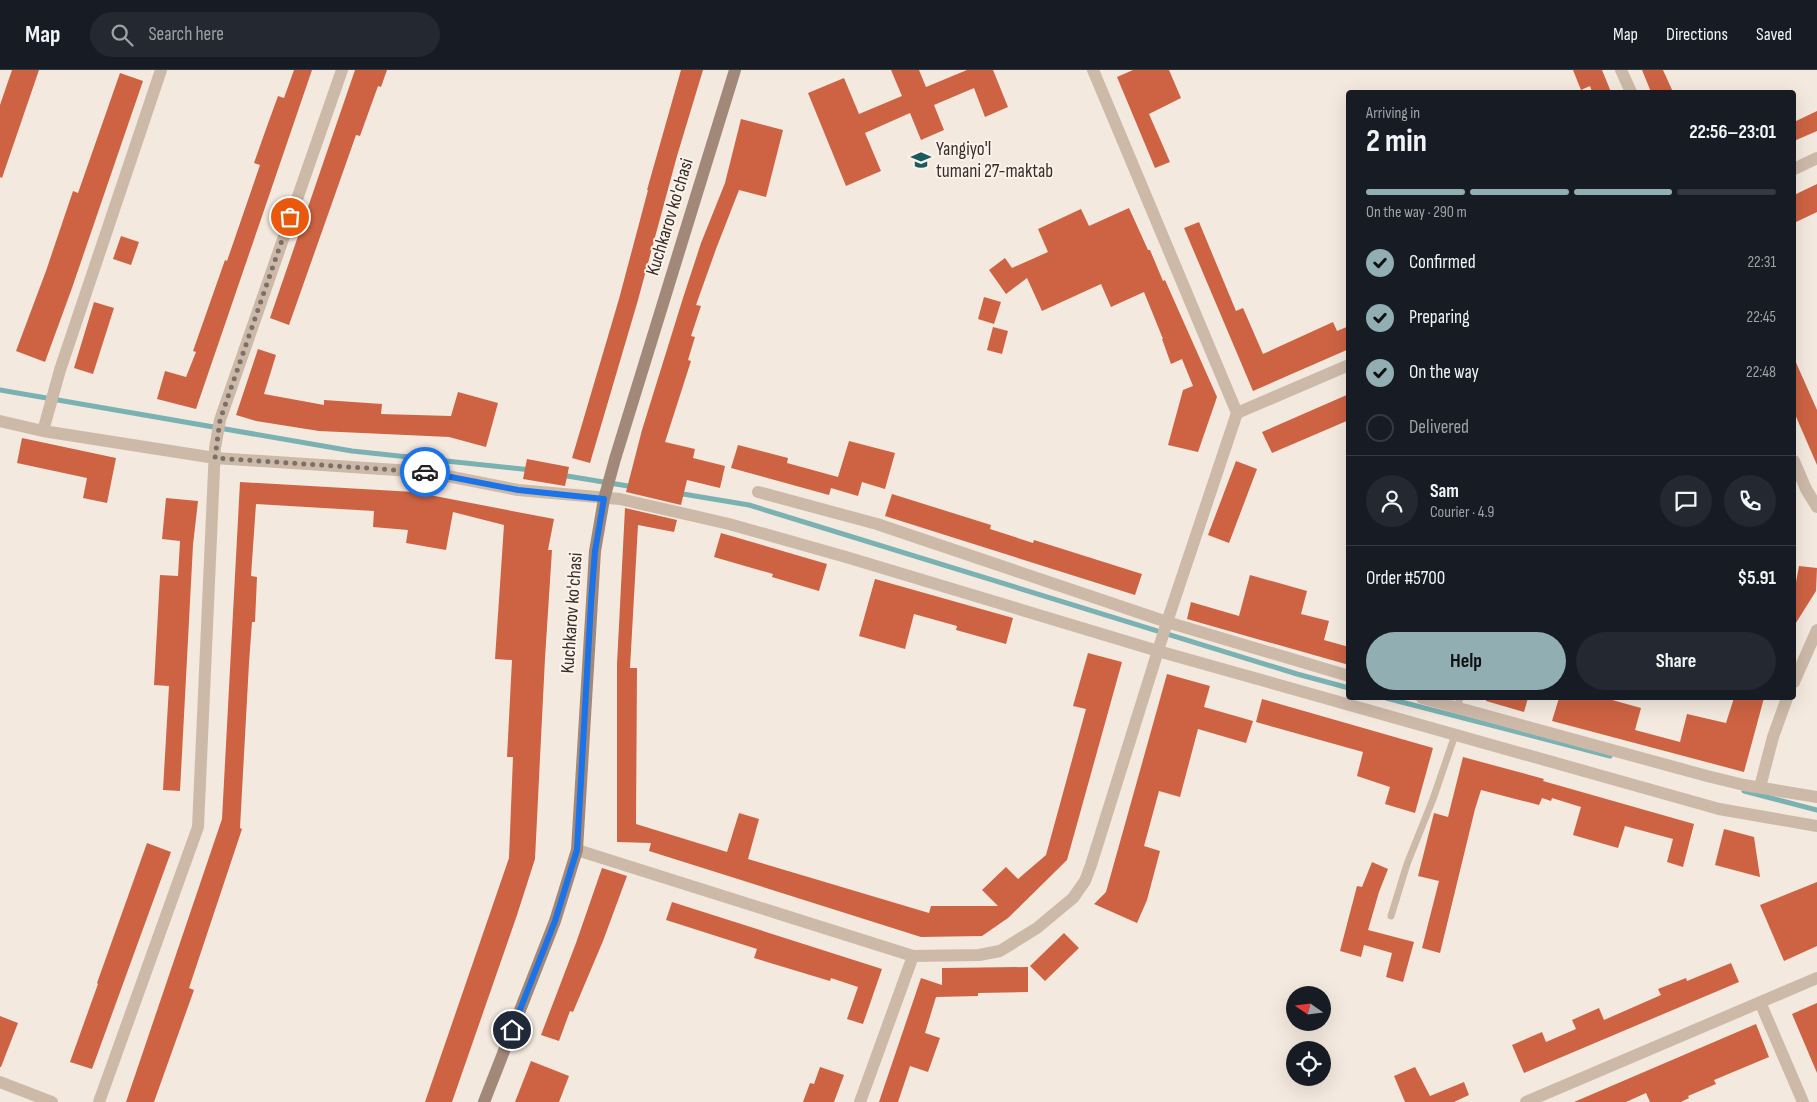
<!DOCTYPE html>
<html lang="en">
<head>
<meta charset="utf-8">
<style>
  body { margin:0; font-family:"Sofia Sans Condensed",sans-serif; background:#242831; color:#f1f3f6; height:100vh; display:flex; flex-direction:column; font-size:19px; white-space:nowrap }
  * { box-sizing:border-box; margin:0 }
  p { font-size:16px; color:#9ea1a6 }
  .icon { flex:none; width:28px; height:28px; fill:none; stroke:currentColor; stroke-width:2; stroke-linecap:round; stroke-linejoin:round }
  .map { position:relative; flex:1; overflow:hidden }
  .details { position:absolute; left:1346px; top:20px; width:450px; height:610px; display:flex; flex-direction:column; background:#171b24; border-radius:5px; box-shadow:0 5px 20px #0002 }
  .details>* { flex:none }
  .needle { width:32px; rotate:284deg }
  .fabs { position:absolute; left:1286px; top:916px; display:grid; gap:10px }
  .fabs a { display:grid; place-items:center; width:45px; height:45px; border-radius:50%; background:#171b24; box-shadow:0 5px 20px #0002; font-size:25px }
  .pin { position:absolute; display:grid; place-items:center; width:42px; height:42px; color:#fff; margin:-21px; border:2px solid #fff; border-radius:50%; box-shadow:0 1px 5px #0007 }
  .courier { position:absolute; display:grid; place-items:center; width:50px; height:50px; margin:-25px; border:4px solid #1a73e8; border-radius:50%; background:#fff; color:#222; box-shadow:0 1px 6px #0007 }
  .summary em { font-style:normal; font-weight:700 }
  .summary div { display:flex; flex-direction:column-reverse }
  .summary { display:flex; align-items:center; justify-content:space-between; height:85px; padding:0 20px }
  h1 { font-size:32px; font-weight:700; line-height:38px }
  .bar { display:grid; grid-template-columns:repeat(4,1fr); gap:8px 5px; align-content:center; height:60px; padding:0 20px }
  .bar i { height:6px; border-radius:4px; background:#363941 }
  .bar .selected { background:#91aeb2 }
  .bar p { grid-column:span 4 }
  .line { display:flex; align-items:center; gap:12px; padding:0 20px; border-top:1px solid #363941 }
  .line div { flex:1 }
  .round { display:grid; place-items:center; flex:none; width:52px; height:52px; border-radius:26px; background:#242831 }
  ol { padding:0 20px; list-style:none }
  li { display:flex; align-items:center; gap:15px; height:55px }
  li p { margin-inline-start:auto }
  li .icon { padding:5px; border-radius:50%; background:#91aeb2; color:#111; stroke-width:4 }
  li:last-child { color:#9ea1a6 }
  li i { width:28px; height:28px; border:2px solid #363941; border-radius:50% }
  .button { display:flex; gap:10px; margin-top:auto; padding:10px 20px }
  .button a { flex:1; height:58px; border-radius:30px; background:#91aeb2; color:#111; font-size:20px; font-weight:700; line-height:58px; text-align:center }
  .button a+a { background:#242831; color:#f1f3f6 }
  header { display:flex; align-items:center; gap:30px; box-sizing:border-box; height:70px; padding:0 25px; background:#171b24; border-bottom:1px solid #363941 }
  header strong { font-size:24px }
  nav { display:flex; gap:28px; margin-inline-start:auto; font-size:18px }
  .search { width:350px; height:45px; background:#242831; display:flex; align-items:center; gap:12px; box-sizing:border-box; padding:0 18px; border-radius:28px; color:#9ea1a6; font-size:19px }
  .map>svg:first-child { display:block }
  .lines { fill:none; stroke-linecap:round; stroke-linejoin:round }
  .stream { stroke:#7ab1b3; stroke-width:5 }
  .building { fill:#cd6343 }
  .service { stroke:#cdb9a8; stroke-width:7 }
  .minor { stroke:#cdb9a8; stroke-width:12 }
  .secondary { stroke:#a18879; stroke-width:12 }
  .done { stroke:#7b6f68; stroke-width:5; stroke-dasharray:0 9 }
  .route { stroke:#1a73e8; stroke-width:6 }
  .labels { text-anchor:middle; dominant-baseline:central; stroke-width:4; stroke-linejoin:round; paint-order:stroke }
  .poi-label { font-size:19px; fill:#3a2e29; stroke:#fbf3eb; text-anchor:start }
  .street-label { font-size:19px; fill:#3a2e29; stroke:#fbf3eb }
</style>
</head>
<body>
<header>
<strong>Map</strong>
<div class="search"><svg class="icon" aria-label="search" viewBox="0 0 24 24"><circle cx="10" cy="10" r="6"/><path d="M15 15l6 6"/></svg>Search here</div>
<nav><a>Map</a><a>Directions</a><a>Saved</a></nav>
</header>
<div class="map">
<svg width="1817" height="1032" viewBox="0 0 1817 1032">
  <rect width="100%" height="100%" fill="#f4e9de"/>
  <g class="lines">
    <path class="stream" d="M0,320l352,61 179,19
      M561,405l73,12
      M677,423l72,12 548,169 52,14
      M1386,628l224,58
      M1744,721l73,19"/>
  </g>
  <path class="building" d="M12,0h27l-37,108 -2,-1v-72z
    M294,0h18l-116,339 -39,-10 8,-28 21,6 10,-25 -3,-1 32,-91 2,1 33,-96 -6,-2 12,-34 12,-33 6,2z
    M355,0h32l-6,17 -3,-1 -18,50 -4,-1 -67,190 -19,-7z
    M681,0h22l-26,86 -39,144 -48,163 -18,-5 47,-159 29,-109h-1z
    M891,0h28l7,17 41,-17h26l15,37 -23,10 -11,-29 -40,17 10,25 -23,10 -11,-27 -45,20 16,38 -35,15 -38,-93 36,-15 15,36 43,-18z
    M1133,0h36l12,28 -32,16 21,48 -15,6 -38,-91z
    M1573,0h29l9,22h-19l-2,-6 -9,4z
    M1642,0h21l10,22h-22z
    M120,3l23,8 -71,207 -27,74 -29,-11 30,-80 27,-80 5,2z
    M1817,41v20l-23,10v-19z
    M741,49l42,11 -17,67 -27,-7 -23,59 -20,56 5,1 -10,30 4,1 -7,23 3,1 -26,81 30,7 -2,9 32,8 -5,22 -33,-8 -6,25 -55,-13 16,-62 41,-132 18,-55 24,-60z
    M1817,114v28l-23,11v-28z
    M1129,138l19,42h2l13,31 2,-1 52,117 -19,55 -30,-7 15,-55 10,-4 -11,-27 -11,5 -9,-25h1l-19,-47 -33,15 -10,-23 -59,27 -15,-33 -21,16 -17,-24 16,-12 7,10 36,-16 -10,-23 43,-20 8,17z
    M1199,152l37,89 7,-3 20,46 70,-32 4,9 12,-5v23l-96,42 -69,-163z
    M121,166l18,6 -8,23 -18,-6z
    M984,227l17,5 -7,22 -16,-5z
    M94,232l20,6 -21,66 -19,-6z
    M993,257l15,4 -6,23 -15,-4z
    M258,279l18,6 -12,39 60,11v-5l58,4 -1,10 70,2 7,-24 40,11 -12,44 -37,-10 -130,-6 -63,-10 -20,-6z
    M1794,288l23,52v55l-23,-53z
    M1349,324v26l-77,33 -10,-21z
    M22,368l94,20 -9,45 -24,-5 4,-20 -70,-15z
    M849,371l46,12 -10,36 -23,-7 -4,14 -27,-8 -2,7 -98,-27 7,-23 50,13 -1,5 51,14z
    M527,389l42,8 -4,19 -42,-7z
    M1236,391l21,8 -28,74 -21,-8z
    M240,412l174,10 140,27 -6,31h4l-7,108 -10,201 -18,56 -65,187h-27l84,-244 4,-101h-6l5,-97 -17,-1 9,-134 -51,-13 -7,38 -40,-7 2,-13 -35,-3 1,-16 -118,-7 -5,72 6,1 -2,45h-3l-3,41 -9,165 2,1 -53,159 5,2 -40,112h-28l96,-283z
    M892,424l99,31 -1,4 43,14 1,-3 108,34 -7,21 -250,-79z
    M166,428l32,3 -5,44 -13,246 -17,-1 6,-104 -15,-1 6,-110 18,1 2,-35 -18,-2z
    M625,438l52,12 -3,12 -36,-7 -8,143h7l-1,156 91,28 12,-39 20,6 -11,40 181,54 2,-7h67l-16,-16 24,-23 12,12 28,-24 40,-146 -13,-3 15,-53 34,9 -55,198 -59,58 -26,18 -61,1 -272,-86 2,-8 -34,-1v-178z
    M721,463l106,31 -8,27 -47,-14 1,-3 -59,-17z
    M1799,496l18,2 -1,23 -22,35v-33z
    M1250,505l57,16 -6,23 28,7 -5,19 25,7v18l-162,-46 4,-17 48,14z
    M875,509l138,39 -7,26 -50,-14 1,-4 -43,-12 -9,35 -46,-13z
    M1167,604l43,12 -6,21 49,14 -7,22 -48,-14 -18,68 -21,-6 -15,55 16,5 -13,49 -10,23 -43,-19 12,-12z
    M1486,628h42l-4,14 -38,-11z
    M1559,628h46l36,10 -6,22 45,12 7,-28 39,9 8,-25h30l-20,74 -192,-51z
    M1262,629l171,49 -18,65 -30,-9 5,-17 -33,-11 6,-24 -107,-30z
    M1463,687l81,22 -1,2 151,43 -11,43 -16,-5 6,-23 -48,-13 -7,22 -45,-13 8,-28 -29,-9 -1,3 -9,-3 -3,7 -58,-15 -6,19 -35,144 -18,-5 17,-67 -21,-5 16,-63 14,4z
    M1724,759l30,8 6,40 -45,-12z
    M147,773l24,9 -79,217 -22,-7 28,-78 -1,-1z
    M1372,792l16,7 -9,23 -11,38 46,12 -11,40 -17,-5 6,-24 -28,-8 -3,12 -21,-6 17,-65 5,1z
    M602,798l25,8 -24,65 -30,71 -3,-1 -11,30 -18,-6 35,-92z
    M1817,812v64l-33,15 -24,-56z
    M672,832l210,67 -19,55 -16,-5 11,-32 -27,-9 -1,3 -76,-23 3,-9 -91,-29z
    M1064,863l15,15 -34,33 -15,-15z
    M1731,893l8,19 -215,91 -12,-28 30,-13 4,10 30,-13 -4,-9 27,-12 5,12 57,-25 -3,-6 28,-11 1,3z
    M1028,897v25l-50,1v3l-42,1 -11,36 15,5 -12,34 -18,-6 -12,36h-19l42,-124 21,7v-17z
    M1817,933v70l-25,-59z
    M0,946l18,7 -17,44h-1z
    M1756,954l13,33 -55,23 2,4 -28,12 1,2 -8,4h-31l-4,-9 -20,9h-52z
    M531,991l38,15 -10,26h-44z
    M820,997l24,8 -10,27h-31l7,-19 4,1z
    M1415,997l15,29 34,-14 5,13 -15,7h-49l-11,-26z"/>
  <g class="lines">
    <path class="service" d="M1457,638l3,-10
      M1391,846l16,-52 26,-65 22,-64"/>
    <path class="minor" d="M1621,0l10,22
      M1794,99l23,-11
      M1237,343l112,-48
      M0,351l43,10 172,27 212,14 91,18 102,9 109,25 117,33 312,94 561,158 98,17
      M43,361l17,-61 101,-300
      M1794,391l12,28 11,18
      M758,422l119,32 290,98 182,54
      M1794,612l23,-52
      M1422,628l285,78 37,9 73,12
      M1760,717l13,-50 14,-39
      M577,780l336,106 66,-1 21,-4 37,-23 36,-30 12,-17 6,-16 76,-243 70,-209 -144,-343
      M1760,932l43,100
      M0,1012l52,20
      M99,1032l99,-275 17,-379 5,-28 122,-350
      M860,1032l53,-146
      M1526,1032l291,-124"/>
    <path class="secondary" d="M484,1032l71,-181 22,-71 18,-299 9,-52 11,-40 120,-389"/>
  </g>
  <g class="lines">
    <path class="done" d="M290,147l-70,203 -5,38 210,14"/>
    <path class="route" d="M425,402l93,18 86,9 -9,52 -4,52 -14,247 -22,71 -43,109"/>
  </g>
  <defs>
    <symbol id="school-bare" viewBox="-9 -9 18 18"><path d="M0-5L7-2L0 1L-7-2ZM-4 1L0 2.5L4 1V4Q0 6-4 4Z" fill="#1b5a5e" stroke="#fbf3eb" stroke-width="2.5" paint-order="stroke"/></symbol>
  </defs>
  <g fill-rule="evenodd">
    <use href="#school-bare" x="907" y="76" width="28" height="28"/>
  </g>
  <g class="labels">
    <g class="poi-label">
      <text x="936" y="79">Yangiyo'l<tspan x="936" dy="22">tumani 27-maktab</tspan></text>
    </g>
    <g class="street-label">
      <text transform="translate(670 147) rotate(-73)">Kuchkarov ko'chasi</text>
      <text transform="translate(572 543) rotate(-86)">Kuchkarov ko'chasi</text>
    </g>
  </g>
</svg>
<div class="fabs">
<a><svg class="needle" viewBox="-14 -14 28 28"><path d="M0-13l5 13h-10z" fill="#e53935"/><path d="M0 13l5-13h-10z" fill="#9ea1a6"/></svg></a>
<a><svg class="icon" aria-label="locate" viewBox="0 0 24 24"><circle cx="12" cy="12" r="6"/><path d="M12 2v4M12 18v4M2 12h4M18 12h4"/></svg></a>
</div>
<div class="pin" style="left:290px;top:147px;background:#ea580c"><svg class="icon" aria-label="bag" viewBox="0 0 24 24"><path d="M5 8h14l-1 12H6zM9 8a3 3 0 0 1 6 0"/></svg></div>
<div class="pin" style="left:512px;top:960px;background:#1f2937"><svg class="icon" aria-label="home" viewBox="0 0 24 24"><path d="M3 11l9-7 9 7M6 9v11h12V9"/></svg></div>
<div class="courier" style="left:425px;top:402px"><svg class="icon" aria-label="car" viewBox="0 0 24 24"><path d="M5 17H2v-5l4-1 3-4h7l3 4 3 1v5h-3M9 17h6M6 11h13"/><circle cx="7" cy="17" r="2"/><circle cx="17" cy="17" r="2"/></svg></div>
<section class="details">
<div class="summary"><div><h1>2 min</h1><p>Arriving in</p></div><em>22:56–23:01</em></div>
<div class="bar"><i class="selected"></i><i class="selected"></i><i class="selected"></i><i></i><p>On the way · 290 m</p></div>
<ol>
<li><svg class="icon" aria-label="check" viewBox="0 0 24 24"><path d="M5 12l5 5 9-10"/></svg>Confirmed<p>22:31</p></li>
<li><svg class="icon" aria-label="check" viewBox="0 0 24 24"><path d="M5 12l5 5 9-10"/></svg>Preparing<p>22:45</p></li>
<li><svg class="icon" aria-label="check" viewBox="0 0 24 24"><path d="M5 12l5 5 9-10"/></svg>On the way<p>22:48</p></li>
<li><i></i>Delivered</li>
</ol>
<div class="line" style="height:90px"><a class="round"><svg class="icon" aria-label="person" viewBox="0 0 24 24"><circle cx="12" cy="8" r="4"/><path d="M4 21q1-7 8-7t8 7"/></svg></a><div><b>Sam</b><p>Courier · 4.9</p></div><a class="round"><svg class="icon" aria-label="chat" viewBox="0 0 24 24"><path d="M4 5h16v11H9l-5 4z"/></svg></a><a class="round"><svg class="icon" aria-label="phone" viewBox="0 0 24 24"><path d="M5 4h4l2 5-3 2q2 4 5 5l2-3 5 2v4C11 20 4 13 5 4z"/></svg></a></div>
<div class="line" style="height:65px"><div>Order #5700</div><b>$5.91</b></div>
<div class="button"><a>Help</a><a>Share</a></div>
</section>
</div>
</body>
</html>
